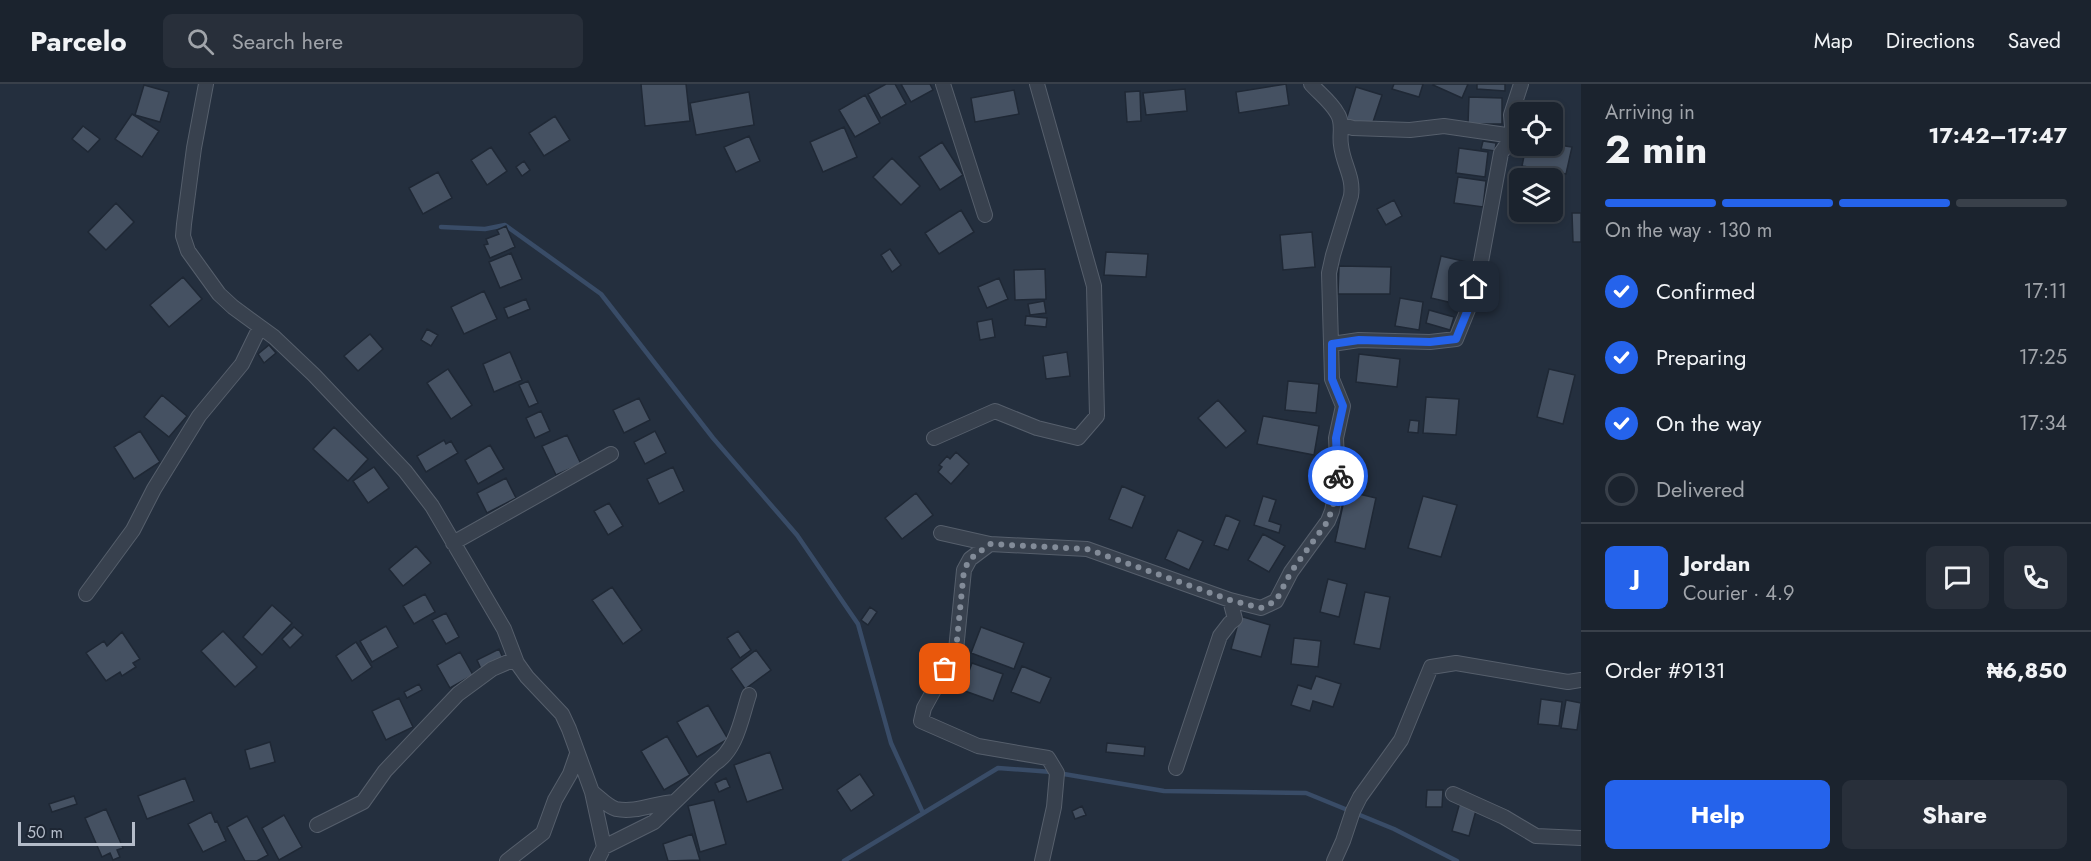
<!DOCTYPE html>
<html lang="en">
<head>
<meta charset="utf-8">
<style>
  body { margin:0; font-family:Jost,sans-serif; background:#282f3a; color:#f1f3f6; height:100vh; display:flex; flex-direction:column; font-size:22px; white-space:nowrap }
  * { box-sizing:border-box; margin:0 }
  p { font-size:20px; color:#a0a4aa }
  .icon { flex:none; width:33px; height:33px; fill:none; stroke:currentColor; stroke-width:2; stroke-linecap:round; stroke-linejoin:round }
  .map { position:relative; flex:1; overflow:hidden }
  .drawer { display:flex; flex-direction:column; background:#1b232e; width:510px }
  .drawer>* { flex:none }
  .fabs { position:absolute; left:1509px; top:18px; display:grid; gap:12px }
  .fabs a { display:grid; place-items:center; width:54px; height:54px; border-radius:9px; background:#1b232e; box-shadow:0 3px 9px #0003,0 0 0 2px #39404a; font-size:30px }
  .scale { position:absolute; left:18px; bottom:15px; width:117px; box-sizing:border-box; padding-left:6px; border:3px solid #b4bcc9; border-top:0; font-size:16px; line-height:21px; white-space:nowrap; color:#b4bcc9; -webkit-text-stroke:4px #1d2633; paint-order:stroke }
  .pin { position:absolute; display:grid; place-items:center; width:51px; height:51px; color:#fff; margin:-26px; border-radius:12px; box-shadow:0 3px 9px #0006 }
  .courier { position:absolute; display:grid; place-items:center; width:60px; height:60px; margin:-30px; border:4px solid #2563eb; border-radius:50%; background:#fff; color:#222; box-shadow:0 2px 8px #0007 }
  .overview em { font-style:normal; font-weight:700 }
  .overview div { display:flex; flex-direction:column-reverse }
  .overview { display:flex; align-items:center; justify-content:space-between; height:102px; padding:0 24px }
  h1 { font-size:39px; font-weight:700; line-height:45px }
  .bar { display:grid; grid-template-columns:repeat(4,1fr); gap:9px 6px; align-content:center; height:72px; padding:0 24px }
  .bar i { height:8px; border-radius:4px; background:#39404a }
  .bar .selected { background:#2563eb }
  .bar p { grid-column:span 4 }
  .line { display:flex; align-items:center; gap:15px; padding:0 24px; border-top:2px solid #39404a }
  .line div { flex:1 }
  .round { display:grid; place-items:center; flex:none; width:63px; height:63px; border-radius:9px; background:#282f3a }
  ol { padding:0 24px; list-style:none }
  li { display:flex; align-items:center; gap:18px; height:66px }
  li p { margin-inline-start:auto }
  li .icon { padding:6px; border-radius:50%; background:#2563eb; color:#fff; stroke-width:4 }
  li:last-child { color:#a0a4aa }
  li i { width:33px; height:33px; border:3px solid #39404a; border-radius:50% }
  .button { display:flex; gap:12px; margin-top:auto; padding:12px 24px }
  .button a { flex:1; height:69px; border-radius:9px; background:#2563eb; color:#fff; font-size:24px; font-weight:700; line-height:69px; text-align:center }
  .button a+a { background:#282f3a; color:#f1f3f6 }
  header { display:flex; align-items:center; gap:36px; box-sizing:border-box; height:84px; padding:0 30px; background:#1b232e; border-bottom:2px solid #39404a }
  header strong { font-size:28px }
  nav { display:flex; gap:33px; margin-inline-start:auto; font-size:21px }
  .search { width:420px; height:54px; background:#282f3a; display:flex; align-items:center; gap:15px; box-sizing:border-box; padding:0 21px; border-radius:9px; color:#a0a4aa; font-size:22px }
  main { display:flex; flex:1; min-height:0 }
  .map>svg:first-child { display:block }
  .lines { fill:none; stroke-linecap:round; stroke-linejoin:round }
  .stream { stroke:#394c67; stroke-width:4.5 }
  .building { fill:#455162; stroke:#1f2835; stroke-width:1.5 }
  .street-casing { stroke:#565f6c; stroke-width:16 }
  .street { stroke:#38414e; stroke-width:14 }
  .done { stroke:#828b98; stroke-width:6; stroke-dasharray:0 10.8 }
  .route { stroke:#2563eb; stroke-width:8 }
</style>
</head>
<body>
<header>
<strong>Parcelo</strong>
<div class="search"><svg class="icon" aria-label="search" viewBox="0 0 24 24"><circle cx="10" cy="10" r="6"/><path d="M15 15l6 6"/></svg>Search here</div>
<nav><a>Map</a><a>Directions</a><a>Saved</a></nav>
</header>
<main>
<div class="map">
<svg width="1581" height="777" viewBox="0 0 1581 777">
  <rect width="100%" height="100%" fill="#242f3e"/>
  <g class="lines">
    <path class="stream" d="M441,143l44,2 20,-4 96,69 112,144 84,97 61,89 33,119 32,70
      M844,777l154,-93 54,4 112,19 142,2 88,36 63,32"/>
  </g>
  <path class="building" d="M641,0h45l4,37 -45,5z
    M886,0h9l11,20 -25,14 -13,-24z
    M901,0h29l3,6 -22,12z
    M1286,0l3,21 -50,8 -3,-21z
    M1394,0h29l-4,13 -27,-8z
    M1434,0h34l-6,14 -29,-13z
    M1477,0h28v7l-28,-2z
    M144,1l25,7 -9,30 -25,-7z
    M1356,3l26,8 -11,33 -25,-8z
    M1185,5l2,22 -41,4 -3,-22z
    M1014,6l5,24 -44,8 -4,-24z
    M1140,7l1,30 -14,1 -2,-30z
    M749,8l5,33 -58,10 -6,-32z
    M865,11l15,28 -25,14 -16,-27z
    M1469,13l33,1v26h-34z
    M132,30l27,17 -17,26 -27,-18z
    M555,32l15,24 -26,16 -15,-23z
    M83,42l17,13 -12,13 -16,-13z
    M844,43l13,30 -34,15 -13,-30z
    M749,52l11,25 -24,11 -12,-25z
    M1483,57l13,2 -1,8 -14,-2z
    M942,58l21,33 -23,15 -21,-33z
    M1552,60l20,3 -6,27 -44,-8 4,-20h26z
    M491,63l16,24 -20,14 -16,-25z
    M1459,64l29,4 -3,25 -29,-4z
    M892,74l28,28 -19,19 -28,-28z
    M524,77l6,9 -8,6 -6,-9z
    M438,88l14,26 -29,16 -14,-26z
    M1458,93l28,4 -3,26 -29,-4z
    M1394,116l8,16 -16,9 -9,-16z
    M116,119l18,19 -28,28 -18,-18z
    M961,126l13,22 -35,22 -14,-21z
    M1572,129h9v29h-8z
    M506,142l9,21 -25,11 -6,-13 4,-1 -2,-5 13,-5 -2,-4z
    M1312,148l3,35 -32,3 -3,-35z
    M890,165l11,16 -9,7 -11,-17z
    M1106,168l42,2 -2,23 -42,-2z
    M511,169l11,26 -22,9 -11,-26z
    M1441,172l26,6 -10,42 -26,-6z
    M1339,182l52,1 -1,27h-52z
    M1045,185l1,30 -31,1 -1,-30z
    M183,193l19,22 -33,28 -19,-22z
    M999,194l9,21 -21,9 -9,-21z
    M484,207l13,28 -33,15 -13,-27z
    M1400,214l23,4 -4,28 -24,-4z
    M526,215l4,10 -22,9 -4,-10z
    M1044,217l2,12 -16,2 -2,-11z
    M1429,226l25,7 -4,13 -24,-7z
    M1026,232l21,2 -1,9 -21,-2z
    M992,235l3,18 -15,3 -3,-18z
    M427,245l11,6 -7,11 -10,-6z
    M370,250l13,15 -25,22 -14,-15z
    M269,261l7,8 -12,10 -6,-9z
    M510,268l12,28 -28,12 -11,-28z
    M1067,268l3,24 -24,3 -3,-23z
    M1359,270l41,5 -3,28 -41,-5z
    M448,285l24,36 -21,14 -24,-36z
    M1549,285l26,6 -12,49 -26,-7z
    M528,297l10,22 -9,4 -10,-22z
    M1288,297l31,3 -3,29 -31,-3z
    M162,311l25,21 -18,21 -25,-20z
    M1426,313l33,2 -3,36 -33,-2z
    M639,314l11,22 -26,13 -11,-23z
    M1218,316l28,31 -20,17 -28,-30z
    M541,327l9,20 -15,7 -9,-20z
    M1263,332l56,10 -5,29 -57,-11z
    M1410,336l9,1 -1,12 -10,-1z
    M334,343l34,32 -20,22 -35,-32z
    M140,347l20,31 -26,17 -20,-32z
    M655,347l11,22 -21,11 -11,-22z
    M567,351l14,29 -25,11 -14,-29z
    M444,356l2,4 5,-3 7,12 -32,19 -9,-16z
    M490,361l14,24 -26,15 -13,-24z
    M956,368l13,12 -18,20 -13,-12 4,-5 -3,-2 8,-9 3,3z
    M374,383l15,21 -21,15 -15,-22z
    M673,383l11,24 -25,13 -12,-25z
    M506,394l10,20 -29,15 -10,-20z
    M1122,402l23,10 -13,32 -23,-9z
    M1346,407l30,7 -11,51 -30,-7z
    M916,409l17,22 -31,24 -17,-21z
    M1263,412l13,4 -7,21 12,4 -2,8 -25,-8z
    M1423,412l34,9 -16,52 -33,-9z
    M609,419l14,23 -15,9 -14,-24z
    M1226,431l14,6 -12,29 -14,-5z
    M1178,446l25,11 -14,29 -24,-11z
    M1263,450l22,12 -16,26 -21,-12z
    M416,462l15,17 -28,23 -14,-17z
    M1328,495l19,5 -8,33 -19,-5z
    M612,503l30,43 -19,14 -31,-44z
    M1365,508l25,5 -10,52 -26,-5z
    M425,510l10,18 -21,12 -11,-18z
    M272,521l20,18 -30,32 -19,-18z
    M870,523l7,5 -9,13 -7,-5z
    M446,529l13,24 -13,7 -14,-24z
    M1240,532l30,9 -9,32 -30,-8z
    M386,542l12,21 -26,15 -12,-21z
    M294,543l9,8 -13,13 -8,-9z
    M981,543l43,16 -10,26 -43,-16z
    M223,547l34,36 -22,20 -34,-36z
    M738,547l13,19 -11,8 -13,-20z
    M122,548l18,27 -7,4 3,4 -14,9 -2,-4 -14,9 -20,-28 18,-12 3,5z
    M1294,554l27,3 -3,26 -27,-3z
    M356,558l16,25 -20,14 -16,-25z
    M499,565l4,9 -22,11 -4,-9z
    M756,566l15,20 -26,19 -14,-20z
    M460,568l13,23 -23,13 -13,-23z
    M972,579l31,11 -10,27 -31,-11z
    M1022,582l29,12 -11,25 -29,-11z
    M1316,592l25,8 -8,23 -20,-6 -3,10 -19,-6 7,-20 13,4z
    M419,600l3,6 -15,8 -3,-6z
    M399,614l14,29 -27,13 -14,-29z
    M1541,615l21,3 -3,24 -21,-2z
    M1566,616l15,3 -4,27 -16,-2z
    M708,621l20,34 -31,18 -20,-35z
    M667,652l23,39 -26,15 -23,-39z
    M270,658l5,20 -25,7 -5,-19z
    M1107,659l38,4 -1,9 -38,-4z
    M770,668l13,37 -36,13 -13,-37z
    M860,690l14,21 -23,16 -14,-21z
    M185,694l9,23 -47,18 -9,-23z
    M726,694l4,9 -11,5 -4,-9z
    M1427,706h16l-1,17h-16z
    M74,712l3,8 -25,8 -3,-8z
    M714,716l12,44 -26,8 -12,-46z
    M1460,718l17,5 -8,29 -17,-5z
    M1082,722l4,9 -11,4 -3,-8z
    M106,725l17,39 -6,2 3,7 -7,3 -3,-7 -8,4 -17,-39z
    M211,728l4,10 2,-1 9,20 -23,11 -15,-28z
    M284,731l18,32 -23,13 -17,-32z
    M247,732l21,39 -11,6h-12l-18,-34z
    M692,750l8,26 -32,1 -5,-17z"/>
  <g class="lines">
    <defs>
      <path id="street" d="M206,0l-12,64 -10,76 -1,12 5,15 31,43 14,13 41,30 40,38 91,96 27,35 72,123 13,34 10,14 35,37 7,15 23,63 12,55 -7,14
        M943,0l42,131
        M1342,41l11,3 57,2 34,-4 69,10
        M1332,260l27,-4 71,2 26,-3 13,-32 11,-40 21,-114 12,-17 -2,-21 10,-31
        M934,354l61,-27 42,17 41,10 19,-22 -3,-130 -57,-202
        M941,449l49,11 97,5 143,51
        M453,459l158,-89
        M990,460l-20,15 -6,11 -8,80 -32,58 -3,13 57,25 70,12 9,15 -3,34 -12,54
        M86,510l47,-64 21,-41 45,-73 43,-52 18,-37
        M1176,684l44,-132 10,-13 5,-4 -5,-19 31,8 15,-7 15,-29 37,-51 4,-10 6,-28 -2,-45 7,-32 -11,-27 -3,-106 4,-18 18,-59c3,-19 -8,-32 -10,-51 -2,-11 3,-22 -4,-32 -6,-11 -18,-20 -26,-29
        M592,708c7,5 16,15 24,17 20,4 39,-6 58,-7
        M1453,710l51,23 32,19 45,2
        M317,741l46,-23 22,-31 73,-77 34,-25 23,-10
        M604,763l50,-25 60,-58c23,-14 27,-45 35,-69
        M507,777l36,-28 12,-33 15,-26 7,-20
        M1334,777l9,-20 10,-30 7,-14 41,-57 30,-73 25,-4 112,19 13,-2"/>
    </defs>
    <use href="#street" class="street-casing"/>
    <use href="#street" class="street"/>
  </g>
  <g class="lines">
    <path class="done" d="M945,585l11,-19 8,-80 6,-11 20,-15 97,5 143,51 31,8 15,-7 15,-29 37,-51 7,-22 3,-23"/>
    <path class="route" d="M1338,392l-2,-38 7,-32 -11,-27v-35l27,-4 71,2 26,-3 13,-32 5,-20"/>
  </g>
</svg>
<div class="fabs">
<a><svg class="icon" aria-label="locate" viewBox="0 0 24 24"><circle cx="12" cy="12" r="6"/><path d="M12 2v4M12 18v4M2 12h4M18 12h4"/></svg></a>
<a><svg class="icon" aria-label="layers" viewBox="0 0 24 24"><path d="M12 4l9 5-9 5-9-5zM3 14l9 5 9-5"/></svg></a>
</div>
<div class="scale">50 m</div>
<div class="pin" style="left:945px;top:585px;background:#ea580c"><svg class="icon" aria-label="bag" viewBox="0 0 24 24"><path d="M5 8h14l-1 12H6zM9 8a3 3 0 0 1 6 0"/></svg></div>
<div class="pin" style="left:1474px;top:203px;background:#1f2937"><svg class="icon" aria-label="home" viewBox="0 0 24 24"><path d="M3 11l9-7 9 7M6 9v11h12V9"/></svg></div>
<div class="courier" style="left:1338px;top:392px"><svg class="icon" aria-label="bike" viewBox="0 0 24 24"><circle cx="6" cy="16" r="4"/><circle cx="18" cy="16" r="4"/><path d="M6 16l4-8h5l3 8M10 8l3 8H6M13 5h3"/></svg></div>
</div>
<section class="drawer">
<div class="overview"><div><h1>2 min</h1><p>Arriving in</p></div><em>17:42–17:47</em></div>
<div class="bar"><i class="selected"></i><i class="selected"></i><i class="selected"></i><i></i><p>On the way · 130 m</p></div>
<ol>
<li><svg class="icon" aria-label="check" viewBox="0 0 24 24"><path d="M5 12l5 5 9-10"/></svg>Confirmed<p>17:11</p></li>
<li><svg class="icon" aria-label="check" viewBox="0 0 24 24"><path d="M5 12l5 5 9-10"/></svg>Preparing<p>17:25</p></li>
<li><svg class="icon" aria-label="check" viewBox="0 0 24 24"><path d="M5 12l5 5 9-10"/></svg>On the way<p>17:34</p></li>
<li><i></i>Delivered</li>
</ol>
<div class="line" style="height:108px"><b class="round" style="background:#2563eb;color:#fff">J</b><div><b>Jordan</b><p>Courier · 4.9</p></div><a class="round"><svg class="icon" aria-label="chat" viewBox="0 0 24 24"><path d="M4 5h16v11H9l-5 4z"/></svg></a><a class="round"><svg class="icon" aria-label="phone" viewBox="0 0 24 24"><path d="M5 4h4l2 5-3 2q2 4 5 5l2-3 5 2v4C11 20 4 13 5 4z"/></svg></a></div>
<div class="line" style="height:78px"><div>Order #9131</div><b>₦6,850</b></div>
<div class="button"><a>Help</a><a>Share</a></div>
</section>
</main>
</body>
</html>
